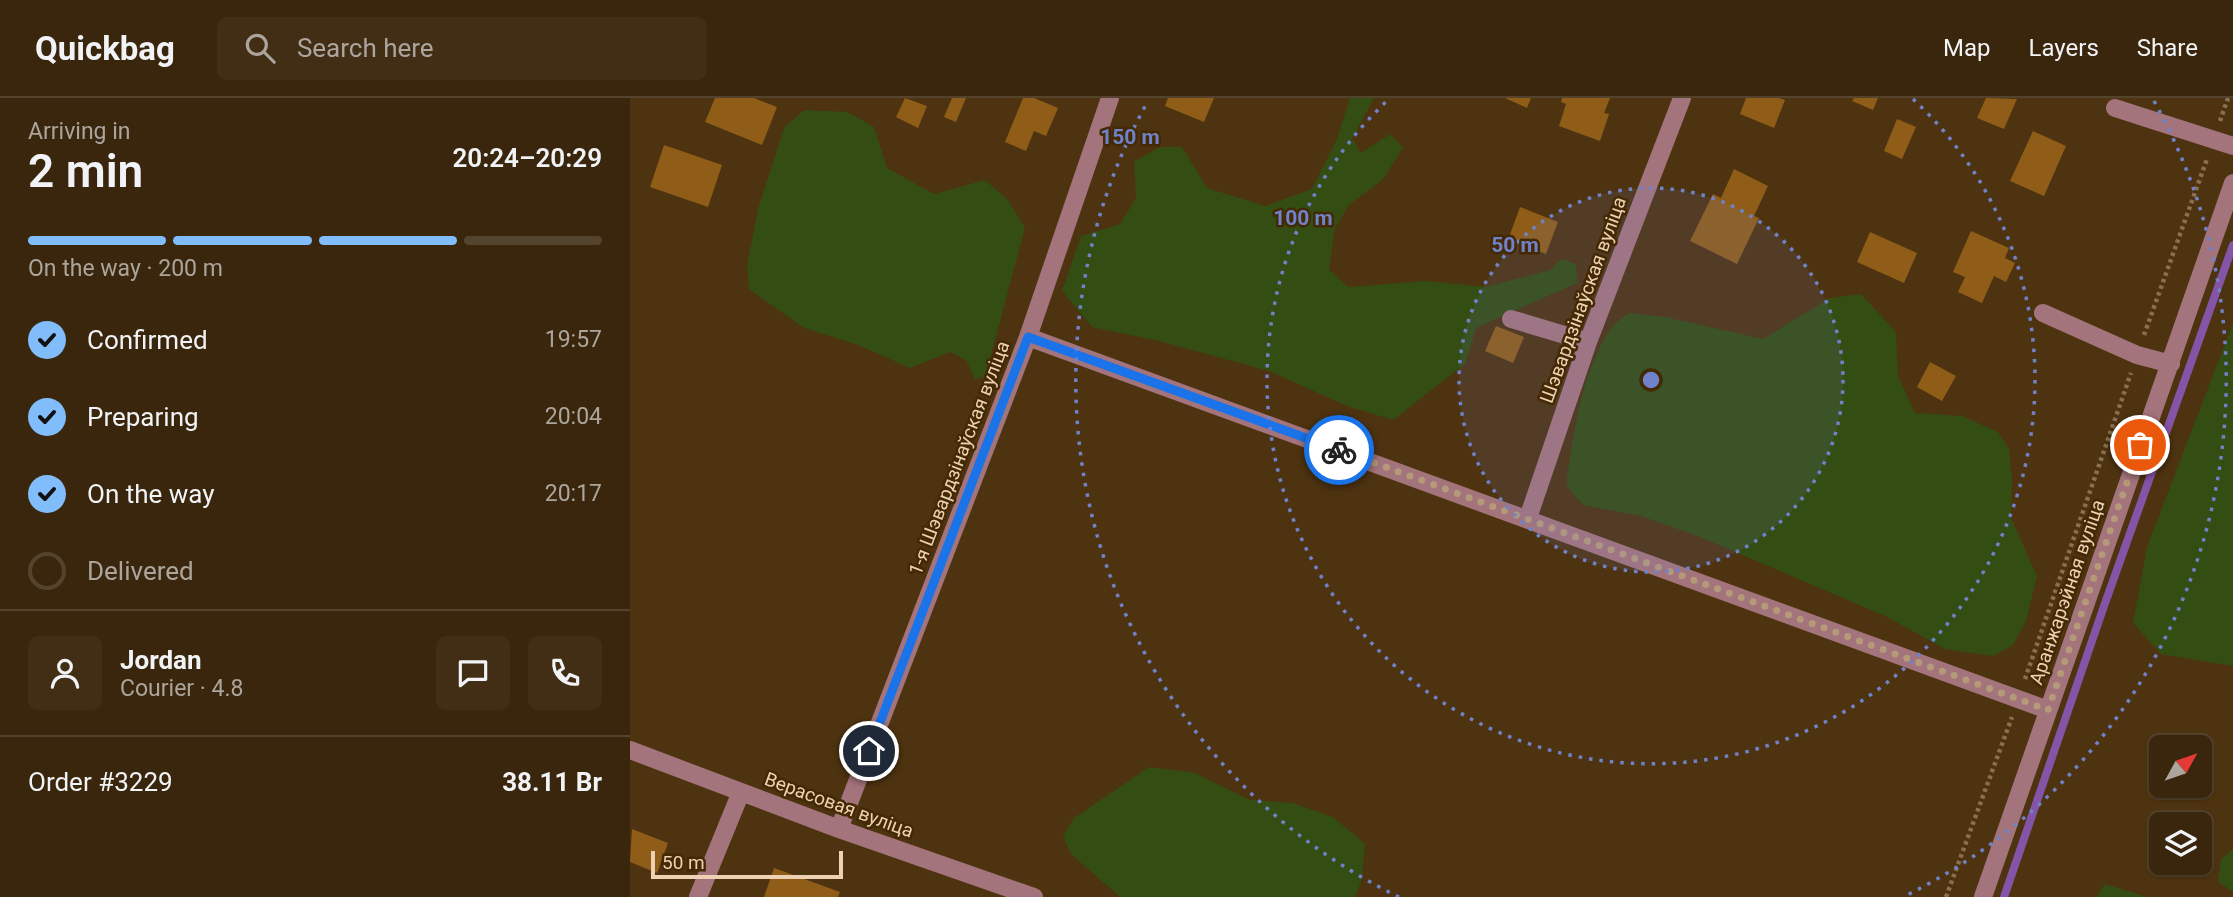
<!DOCTYPE html>
<html lang="en">
<head>
<meta charset="utf-8">
<style>
  body { margin:0; font-family:Roboto,sans-serif; background:#412e15; color:#f1f3f6; height:100vh; display:flex; flex-direction:column; font-size:26px; white-space:nowrap }
  * { box-sizing:border-box; margin:0 }
  p { font-size:23px; color:#aba59d }
  .icon { flex:none; width:38px; height:38px; fill:none; stroke:currentColor; stroke-width:2; stroke-linecap:round; stroke-linejoin:round }
  .map { position:relative; flex:1; overflow:hidden }
  .side { display:flex; flex-direction:column; background:#3a260c; width:630px }
  .side>* { flex:none }
  .needle { width:46px; rotate:50deg }
  .buttons { position:absolute; left:1519px; top:637px; display:grid; gap:14px }
  .buttons a { display:grid; place-items:center; width:63px; height:63px; border-radius:10px; background:#3a260c; box-shadow:0 2px 5px #0004,0 0 0 2px #54432d; font-size:35px }
  .scale { position:absolute; left:21px; bottom:18px; width:192px; box-sizing:border-box; padding-left:7px; border:4px solid #edd1b2; border-top:0; font-size:19px; line-height:24px; white-space:nowrap; color:#edd1b2; -webkit-text-stroke:5px #432904; paint-order:stroke }
  .pin { position:absolute; display:grid; place-items:center; width:60px; height:60px; color:#fff; margin:-30px; border:4px solid #fff; border-radius:50%; box-shadow:0 2px 7px #0007 }
  .courier { position:absolute; display:grid; place-items:center; width:70px; height:70px; margin:-35px; border:5px solid #1a73e8; border-radius:50%; background:#fff; color:#222; box-shadow:0 2px 9px #0007 }
  .overview em { font-style:normal; font-weight:600 }
  .overview div { display:flex; flex-direction:column-reverse }
  .overview { display:flex; align-items:center; justify-content:space-between; height:119px; padding:0 28px }
  h1 { font-size:46px; font-weight:600; line-height:52px }
  .bar { display:grid; grid-template-columns:repeat(4,1fr); gap:10px 7px; align-content:center; height:84px; padding:0 28px }
  .bar i { height:9px; border-radius:5px; background:#54432d }
  .bar .current { background:#80bdfa }
  .bar p { grid-column:span 4 }
  .line { display:flex; align-items:center; gap:18px; padding:0 28px; border-top:2px solid #54432d }
  .line div { flex:1 }
  .round { display:grid; place-items:center; flex:none; width:74px; height:74px; border-radius:10px; background:#412e15 }
  ol { padding:0 28px; list-style:none }
  li { display:flex; align-items:center; gap:21px; height:77px }
  li p { margin-inline-start:auto }
  li .icon { padding:7px; border-radius:50%; background:#80bdfa; color:#111; stroke-width:4 }
  li:last-child { color:#aba59d }
  li i { width:38px; height:38px; border:4px solid #54432d; border-radius:50% }
  header { display:flex; align-items:center; gap:42px; box-sizing:border-box; height:98px; padding:0 35px; background:#3a260c; border-bottom:2px solid #54432d }
  header strong { font-size:33px }
  nav { display:flex; gap:38px; margin-inline-start:auto; font-size:24px }
  .search { width:490px; height:63px; background:#412e15; display:flex; align-items:center; gap:18px; box-sizing:border-box; padding:0 24px; border-radius:10px; color:#aba59d; font-size:26px }
  main { display:flex; flex:1; min-height:0 }
  .map>svg:first-child { display:block }
  .green { fill:#344d12 }
  .lines { fill:none; stroke-linecap:round; stroke-linejoin:round }
  .stream { stroke:#8454a7; stroke-width:8 }
  .building { fill:#8f5d18 }
  .path { stroke:#8b704f; stroke-width:4.5; stroke-dasharray:3.5 3.5; stroke-linecap:butt }
  .minor { stroke:#a3747b; stroke-width:18 }
  .done { stroke:#b59a79; stroke-width:7; stroke-dasharray:0 12.6 }
  .route { stroke:#1a73e8; stroke-width:9 }
  .ring { fill:none; stroke:#7082c9; stroke-width:3.5; stroke-dasharray:3.5 7 }
  .labels { text-anchor:middle; dominant-baseline:central; stroke-width:5; stroke-linejoin:round; paint-order:stroke }
  .street-label { font-size:19px; fill:#edd1b2; stroke:#432904 }
  .centre { fill:#7082c9; stroke:#432904; stroke-width:3.5 }
  .ring-label { font-size:21px; text-anchor:middle; font-weight:bold; fill:#7082c9; stroke:#432904; stroke-width:5; stroke-linejoin:round; paint-order:stroke }
</style>
</head>
<body>
<header>
<strong>Quickbag</strong>
<div class="search"><svg class="icon" aria-label="search" viewBox="0 0 24 24"><circle cx="10" cy="10" r="6"/><path d="M15 15l6 6"/></svg>Search here</div>
<nav><a>Map</a><a>Layers</a><a>Share</a></nav>
</header>
<main>
<section class="side">
<div class="overview"><div><h1>2 min</h1><p>Arriving in</p></div><em>20:24–20:29</em></div>
<div class="bar"><i class="current"></i><i class="current"></i><i class="current"></i><i></i><p>On the way · 200 m</p></div>
<ol>
<li><svg class="icon" aria-label="check" viewBox="0 0 24 24"><path d="M5 12l5 5 9-10"/></svg>Confirmed<p>19:57</p></li>
<li><svg class="icon" aria-label="check" viewBox="0 0 24 24"><path d="M5 12l5 5 9-10"/></svg>Preparing<p>20:04</p></li>
<li><svg class="icon" aria-label="check" viewBox="0 0 24 24"><path d="M5 12l5 5 9-10"/></svg>On the way<p>20:17</p></li>
<li><i></i>Delivered</li>
</ol>
<div class="line" style="height:126px"><a class="round"><svg class="icon" aria-label="person" viewBox="0 0 24 24"><circle cx="12" cy="8" r="4"/><path d="M4 21q1-7 8-7t8 7"/></svg></a><div><b>Jordan</b><p>Courier · 4.8</p></div><a class="round"><svg class="icon" aria-label="chat" viewBox="0 0 24 24"><path d="M4 5h16v11H9l-5 4z"/></svg></a><a class="round"><svg class="icon" aria-label="phone" viewBox="0 0 24 24"><path d="M5 4h4l2 5-3 2q2 4 5 5l2-3 5 2v4C11 20 4 13 5 4z"/></svg></a></div>
<div class="line" style="height:91px"><div>Order #3229</div><b>38.11 Br</b></div>
</section>
<div class="map">
<svg width="1603" height="799" viewBox="0 0 1603 799">
  <rect width="100%" height="100%" fill="#4e3310"/>
  <path class="green" d="M720,0h24l-22,41 9,14 29,-19 13,14 -20,31 -34,26 -14,23 -6,41 19,18 79,-6 59,6 64,-17 12,-11 14,5 1,19 -101,45 -11,36 -72,56 -46,-14 -78,-35 -110,-30 -67,-14 -30,-36 19,-55 39,-12 16,-26 -2,-36 26,-15h22l25,41 58,18 47,-17 25,-50z
    M174,12l43,2 27,15 13,41 47,26 51,-14 23,20 17,28 -40,149 -10,2 -9,-19 -16,-8 -40,16 -52,-23 -54,-17 -55,-39 -2,-25 12,-58 25,-78z
    M1231,196l35,38 2,44 17,37 47,3 36,16 11,17 3,29 -1,40 26,58 -11,45 -13,24 -19,11 -49,-7 -58,-32 -189,-81 -57,-20 -58,-11 -17,-20c8,-52 15,-114 46,-158 4,-5 12,-10 17,-14l36,4 98,22 67,-41z
    M1603,225v343l-72,-12 -28,-31 14,-76z
    M519,669l46,6 55,27 43,3 40,14 32,27 -3,35 -7,18h-235l-49,-43 -8,-18 11,-18z
    M1603,751v43l-15,-10 3,-23z
    M1475,786l42,13h-51z"/>
  <g class="lines">
    <path class="stream" d="M1374,799l100,-291 129,-361"/>
  </g>
  <path class="building" d="M85,0h39l23,9 -15,38 -57,-23z
    M275,0l22,8 -9,22 -22,-11z
    M322,0h14l-10,24 -12,-5z
    M393,0h11l24,10 -12,28 -12,-5 -8,20 -21,-9z
    M538,0h46l-10,24 -39,-16z
    M875,0h26l-4,10z
    M932,0h48l-6,15 5,1 -9,27 -41,-15 7,-22 -5,-2z
    M1116,0h33l6,2 -11,28 -34,-14z
    M1224,0h24l-5,12 -21,-9z
    M1356,0l31,1 -13,30 -27,-11z
    M1267,21l19,8 -14,32 -18,-8z
    M1403,33l33,15 -22,50 -34,-15z
    M34,47l58,20 -14,42 -58,-20z
    M1104,71l34,17 -14,30 5,2 -22,46 -47,-23 23,-47 8,4z
    M890,109l38,15 -12,32 -38,-14z
    M1341,133l38,17 -4,10 10,5 -9,19 -12,-6 -12,27 -24,-11 7,-15 -12,-5z
    M1240,134l47,21 -13,30 -47,-21z
    M866,228l28,11 -11,26 -28,-12z
    M1300,264l26,14 -14,25 -25,-14z
    M2,731l36,14 -11,30 -27,-11z
    M144,770l66,24 -2,5h-74z"/>
  <g class="lines">
    <path class="path" d="M1590,23l8,-23
      M1514,237l63,-176
      M1395,581l106,-306
      M1316,799l66,-180"/>
    <path class="minor" d="M1485,10l118,38
      M1413,215l94,42 34,9
      M881,221l77,23
      M398,239l1020,373
      M898,420l60,-176 94,-244
      M0,652l209,79 195,68
      M209,731l189,-492 82,-239
      M68,799l43,-105
      M1353,799l250,-714"/>
  </g>
  <g class="lines">
    <path class="done" d="M709,352l709,260 92,-265"/>
    <path class="route" d="M239,653l159,-414 311,113"/>
  </g>
  <circle cx="1021" cy="282" r="192" fill="#7082c9" fill-opacity=".12"/>
  <g class="ring">
    <circle cx="1021" cy="282" r="192"/>
    <path d="M1283 1A384 384 0 1 1 759 1"/>
    <path d="M769 799A575 575 0 0 1 518 3M1524 3A575 575 0 0 1 1273 799"/>
  </g>
  <g class="labels">
    <g class="street-label">
      <text transform="translate(953 202) rotate(-70)">Шэвардзінаўская вуліца</text>
      <text transform="translate(329 360) rotate(-69)">1-я Шэвардзінаўская вуліца</text>
      <text transform="translate(1437 494) rotate(-71)">Аранжарэйная вуліца</text>
      <text transform="translate(209 707) rotate(20)">Верасовая вуліца</text>
    </g>
  </g>
  <circle cx="1021" cy="282" r="10" class="centre"/>
  <g class="ring-label">
    <text x="500" y="46">150 m</text>
    <text x="673" y="127">100 m</text>
    <text x="885" y="154">50 m</text>
  </g>
</svg>
<div class="buttons">
<a><svg class="needle" viewBox="-14 -14 28 28"><path d="M0-13l5 13h-10z" fill="#e53935"/><path d="M0 13l5-13h-10z" fill="#aba59d"/></svg></a>
<a><svg class="icon" aria-label="layers" viewBox="0 0 24 24"><path d="M12 4l9 5-9 5-9-5zM3 14l9 5 9-5"/></svg></a>
</div>
<div class="scale">50 m</div>
<div class="pin" style="left:1510px;top:347px;background:#ea580c"><svg class="icon" aria-label="bag" viewBox="0 0 24 24"><path d="M5 8h14l-1 12H6zM9 8a3 3 0 0 1 6 0"/></svg></div>
<div class="pin" style="left:239px;top:653px;background:#1f2937"><svg class="icon" aria-label="home" viewBox="0 0 24 24"><path d="M3 11l9-7 9 7M6 9v11h12V9"/></svg></div>
<div class="courier" style="left:709px;top:352px"><svg class="icon" aria-label="bike" viewBox="0 0 24 24"><circle cx="6" cy="16" r="4"/><circle cx="18" cy="16" r="4"/><path d="M6 16l4-8h5l3 8M10 8l3 8H6M13 5h3"/></svg></div>
</div>
</main>
</body>
</html>
